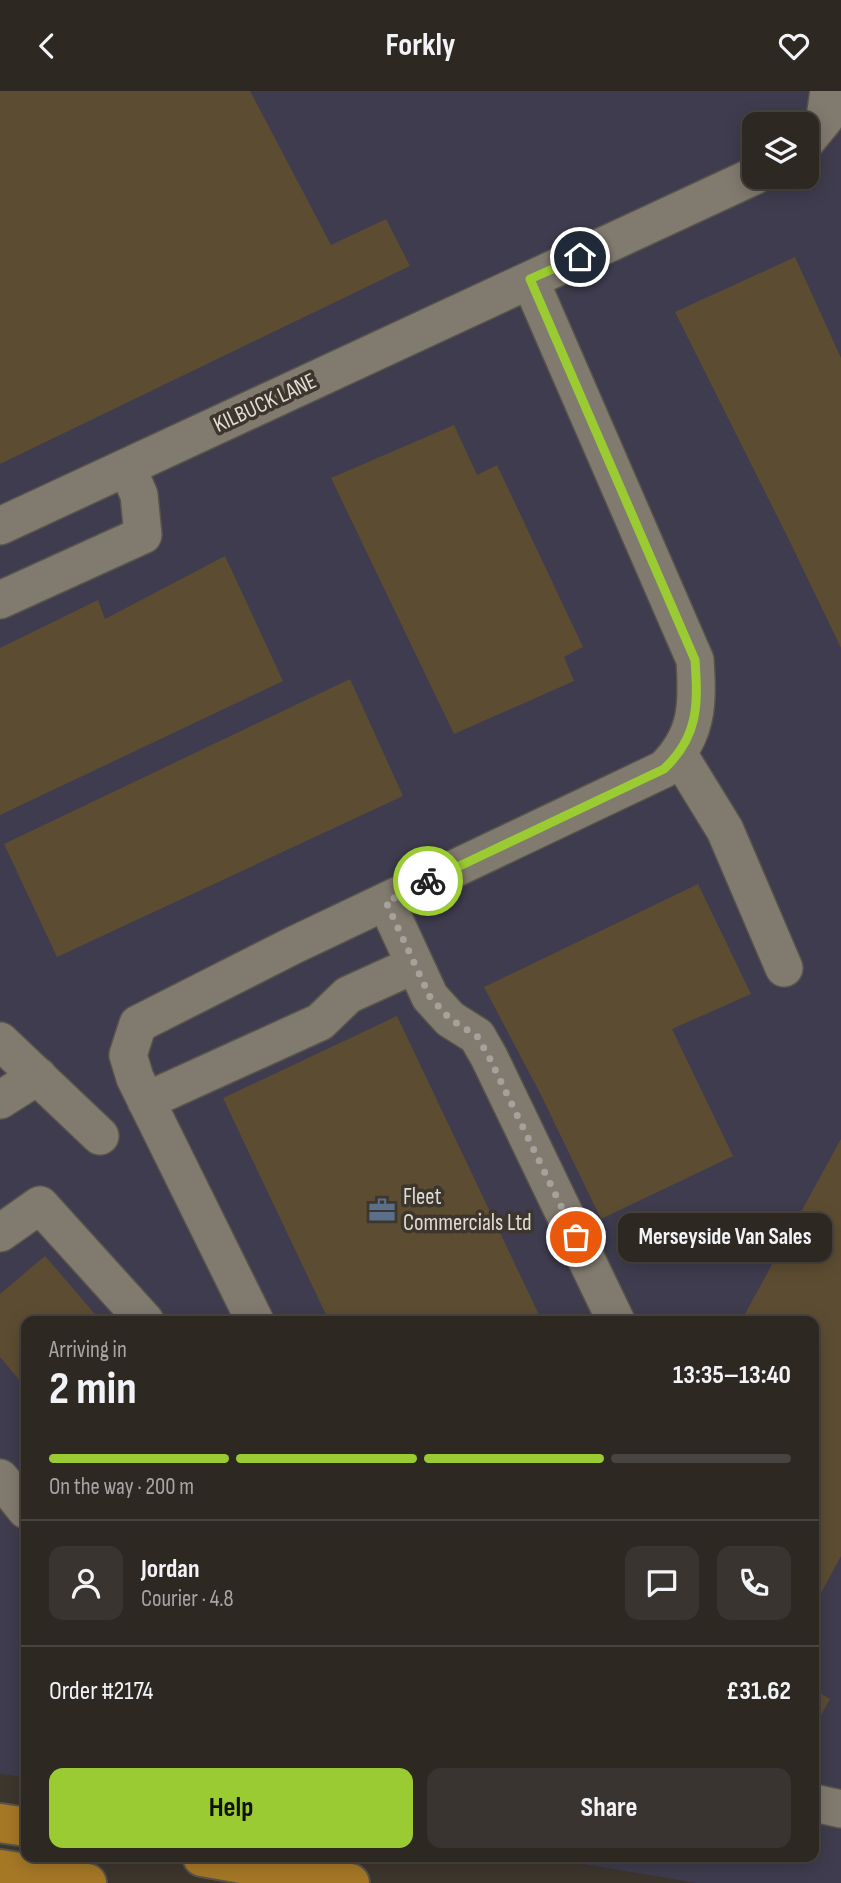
<!DOCTYPE html>
<html lang="en">
<head>
<meta charset="utf-8">
<style>
  body { margin:0; font-family:"Sofia Sans Condensed",sans-serif; background:#39342f; color:#f1f3f6; height:100vh; display:flex; flex-direction:column; font-size:26px; white-space:nowrap }
  * { box-sizing:border-box; margin:0 }
  p { font-size:23px; color:#a7a6a5 }
  .icon { flex:none; width:38px; height:38px; fill:none; stroke:currentColor; stroke-width:2; stroke-linecap:round; stroke-linejoin:round }
  .map { position:relative; flex:1; overflow:hidden }
  .drawer { position:absolute; left:21px; top:1225px; width:798px; height:546px; display:flex; flex-direction:column; background:#2d2822; border-radius:14px; box-shadow:0 4px 18px #0003,0 0 0 2px #484440 }
  .drawer>* { flex:none }
  .buttons { position:absolute; left:742px; top:21px; display:grid; gap:14px }
  .buttons a { display:grid; place-items:center; width:77px; height:77px; border-radius:14px; background:#2d2822; box-shadow:0 4px 18px #0003,0 0 0 2px #484440; font-size:35px }
  .pin { position:absolute; display:grid; place-items:center; width:60px; height:60px; color:#fff; margin:-30px; border:4px solid #fff; border-radius:50%; box-shadow:0 2px 7px #0007 }
  .courier { position:absolute; display:grid; place-items:center; width:70px; height:70px; margin:-35px; border:5px solid #9bcb33; border-radius:50%; background:#fff; color:#222; box-shadow:0 2px 9px #0007 }
  .bubble { position:absolute; height:49px; border-radius:14px; background:#2d2822; box-shadow:0 4px 18px #0003,0 0 0 2px #484440; font-size:23px; font-weight:700; line-height:49px; text-align:center }
  .overview em { font-style:normal; font-weight:700 }
  .overview div { display:flex; flex-direction:column-reverse }
  .overview { display:flex; align-items:center; justify-content:space-between; height:119px; padding:0 28px }
  h1 { font-size:46px; font-weight:700; line-height:52px }
  .bar { display:grid; grid-template-columns:repeat(4,1fr); gap:10px 7px; align-content:center; height:84px; padding:0 28px }
  .bar i { height:9px; border-radius:5px; background:#484440 }
  .bar .current { background:#9bcb33 }
  .bar p { grid-column:span 4 }
  .line { display:flex; align-items:center; gap:18px; padding:0 28px; border-top:2px solid #484440 }
  .line div { flex:1 }
  .round { display:grid; place-items:center; flex:none; width:74px; height:74px; border-radius:14px; background:#39342f }
  .button { display:flex; gap:14px; margin-top:auto; padding:14px 28px }
  .button a { flex:1; height:80px; border-radius:14px; background:#9bcb33; color:#111; font-size:28px; font-weight:700; line-height:80px; text-align:center }
  .button a+a { background:#39342f; color:#f1f3f6 }
  header { display:flex; justify-content:space-between; align-items:center; height:91px; padding:0 28px; background:#2d2822; font-size:32px; font-weight:700 }
  .map>svg:first-child { display:block }
  .industrial { fill:#3e3c4e; fill-rule:evenodd }
  .building { fill:#5c4d32 }
  .lines { fill:none; stroke-linecap:round; stroke-linejoin:round }
  .minor-casing { stroke:#58534b; stroke-width:40 }
  .highway-casing { stroke:#58534b; stroke-width:42 }
  .minor { stroke:#807a6f; stroke-width:37 }
  .highway { stroke:#a57826; stroke-width:38 }
  .done { stroke:#a6a29b; stroke-width:7; stroke-dasharray:0 12.6 }
  .route { stroke:#9bcb33; stroke-width:9 }
  .labels { text-anchor:middle; dominant-baseline:central; stroke-width:7; stroke-linejoin:round; paint-order:stroke }
  .street-label { font-size:23px; fill:#dfdcd6; stroke:#3c362d }
  .poi-label { font-size:23px; fill:#dfdcd6; stroke:#3c362d; text-anchor:start }
</style>
</head>
<body>
<header><svg class="icon" aria-label="back" viewBox="0 0 24 24"><path d="M15 5l-7 7 7 7"/></svg>Forkly<svg class="icon" aria-label="heart" viewBox="0 0 24 24"><path d="M12 20l-8-8c-3-5 5-10 8-4 3-6 11-1 8 4z"/></svg></header>
<div class="map">
<svg width="841" height="1792" viewBox="0 0 841 1792">
  <rect width="100%" height="100%" fill="#3c362d"/>
  <path class="industrial" d="M0,0h841v1792h-145l-154,-26h272v-536h-788v456l-26,-3zM754,33h53v53h-53z"/>
  <path class="building" d="M0,0h250l81,154 55,-26 24,47 -410,198z
    M795,166l46,101v290l-51,-106 -115,-230z
    M454,334l23,50 20,-10 86,182 -19,10 10,24 -120,53 -123,-256z
    M225,465l58,125 -283,134v-167l98,-48 7,19z
    M350,588l53,117 -346,161 -53,-113z
    M698,793l53,110 -79,35 61,127 -132,63 -61,-126 -56,-106z
    M397,925l145,305h-213l-106,-223z
    M841,1048v417l-27,50v-285h-73z
    M45,1165l56,65h-75v67l-26,-31v-63z
    M814,1599l16,9 -16,29z"/>
  <g class="lines">
    <defs>
      <path id="minor" d="M807,49l18,-22 4,-27
        M0,435l754,-350
        M0,509l143,-65 -4,-40 -12,-28
        M679,664l46,75 59,138
        M386,811l44,95 20,22 27,17 12,21 127,264
        M0,950l100,95
        M0,1009l38,-24
        M146,1010l174,-79 28,-27 66,-30
        M0,1142l40,-28 105,116
        M255,1230l-120,-243 -7,-23 10,-31 156,-79 370,-176c34,-33 34,-65 31,-109l-165,-380
        M0,1387l26,32
        M814,1712l27,6"/>
      <path id="highway" d="M0,1732l26,4
        M202,1766l148,26
        M0,1778l87,14"/>
    </defs>
    <use href="#minor" class="minor-casing"/>
    <use href="#highway" class="highway-casing"/>
    <use href="#minor" class="minor"/>
    <use href="#highway" class="highway"/>
  </g>
  <g class="lines">
    <path class="done" d="M428,790l-42,21 44,95 20,22 27,17 12,21 87,180"/>
    <path class="route" d="M428,790l236,-112c35,-33 34,-65 31,-109l-165,-381 50,-22"/>
  </g>
  <defs>
    <symbol id="office-bare" viewBox="-9 -9 18 18"><path d="M-6-3h4V-5.5h4V-3h4V5H-6ZM-1-4.5V-3h2v-1.5ZM-6 0V1H6V0Z" fill="#5c6f8a" stroke="#3c362d" stroke-width="2.5" paint-order="stroke"/></symbol>
  </defs>
  <g fill-rule="evenodd">
    <use href="#office-bare" x="363" y="1100" width="38" height="38"/>
  </g>
  <g class="labels">
    <g class="street-label">
      <text transform="translate(265 312) rotate(-25)">KILBUCK LANE</text>
    </g>
    <g class="poi-label">
      <text x="403" y="1106">Fleet<tspan x="403" dy="26">Commercials Ltd</tspan></text>
    </g>
  </g>
</svg>
<div class="buttons">
<a><svg class="icon" aria-label="layers" viewBox="0 0 24 24"><path d="M12 4l9 5-9 5-9-5zM3 14l9 5 9-5"/></svg></a>
</div>
<div class="pin" style="left:576px;top:1146px;background:#ea580c"><svg class="icon" aria-label="bag" viewBox="0 0 24 24"><path d="M5 8h14l-1 12H6zM9 8a3 3 0 0 1 6 0"/></svg></div>
<div class="pin" style="left:580px;top:166px;background:#1f2937"><svg class="icon" aria-label="home" viewBox="0 0 24 24"><path d="M3 11l9-7 9 7M6 9v11h12V9"/></svg></div>
<div class="courier" style="left:428px;top:790px"><svg class="icon" aria-label="bike" viewBox="0 0 24 24"><circle cx="6" cy="16" r="4"/><circle cx="18" cy="16" r="4"/><path d="M6 16l4-8h5l3 8M10 8l3 8H6M13 5h3"/></svg></div>
<div class="bubble" style="left:618px;top:1122px;width:214px">Merseyside Van Sales</div>
<section class="drawer">
<div class="overview"><div><h1>2 min</h1><p>Arriving in</p></div><em>13:35–13:40</em></div>
<div class="bar"><i class="current"></i><i class="current"></i><i class="current"></i><i></i><p>On the way · 200 m</p></div>
<div class="line" style="height:126px"><a class="round"><svg class="icon" aria-label="person" viewBox="0 0 24 24"><circle cx="12" cy="8" r="4"/><path d="M4 21q1-7 8-7t8 7"/></svg></a><div><b>Jordan</b><p>Courier · 4.8</p></div><a class="round"><svg class="icon" aria-label="chat" viewBox="0 0 24 24"><path d="M4 5h16v11H9l-5 4z"/></svg></a><a class="round"><svg class="icon" aria-label="phone" viewBox="0 0 24 24"><path d="M5 4h4l2 5-3 2q2 4 5 5l2-3 5 2v4C11 20 4 13 5 4z"/></svg></a></div>
<div class="line" style="height:91px"><div>Order #2174</div><b>£31.62</b></div>
<div class="button"><a>Help</a><a>Share</a></div>
</section>
</div>
</body>
</html>
